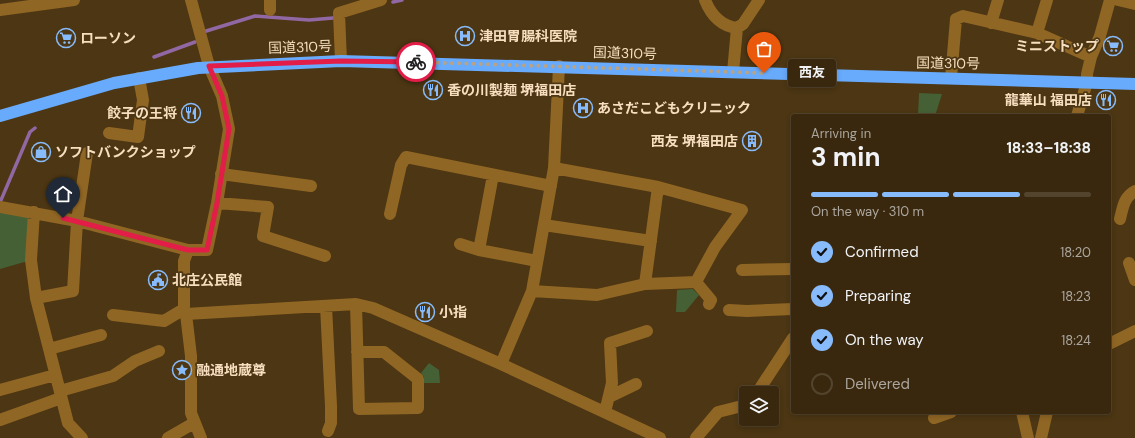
<!DOCTYPE html>
<html lang="en">
<head>
<meta charset="utf-8">
<style>
  body { margin:0; font-family:"DM Sans","Noto Sans JP",sans-serif; background:#44341c; color:#f1f3f6; height:100vh; display:flex; flex-direction:column; font-size:15px; white-space:nowrap }
  * { box-sizing:border-box; margin:0 }
  p { font-size:13px; color:#aba69e }
  .icon { flex:none; width:22px; height:22px; fill:none; stroke:currentColor; stroke-width:2; stroke-linecap:round; stroke-linejoin:round }
  .map { position:relative; flex:1; overflow:hidden }
  .sheet { position:absolute; left:791px; top:114px; width:320px; height:300px; display:flex; flex-direction:column; background:#39280e; border-radius:4px; box-shadow:0 2px 6px #0003,0 0 0 1px #53442e }
  .sheet>* { flex:none }
  .fabs { position:absolute; left:739px; top:386px; display:grid; gap:8px }
  .fabs a { display:grid; place-items:center; width:40px; height:40px; border-radius:4px; background:#39280e; box-shadow:0 2px 6px #0003,0 0 0 1px #53442e; font-size:20px }
  .pin { position:absolute; display:grid; place-items:center; width:34px; height:34px; color:#fff; margin:-41px -17px; border-radius:50% 50% 50% 0; rotate:-45deg; box-shadow:0 0 4px #0007 }
  .pin .icon { rotate:45deg }
  .courier { position:absolute; display:grid; place-items:center; width:40px; height:40px; margin:-20px; border:3px solid #e11d48; border-radius:50%; background:#fff; color:#222; box-shadow:0 1px 5px #0007 }
  .bubble { position:absolute; height:28px; border-radius:4px; background:#39280e; box-shadow:0 2px 6px #0003,0 0 0 1px #53442e; font-size:13px; font-weight:700; line-height:28px; text-align:center }
  .headline em { font-style:normal; font-weight:700 }
  .headline div { display:flex; flex-direction:column-reverse }
  .headline { display:flex; align-items:center; justify-content:space-between; height:68px; padding:0 20px }
  h1 { font-size:26px; font-weight:700; line-height:30px }
  .bar { display:grid; grid-template-columns:repeat(4,1fr); gap:6px 4px; align-content:center; height:48px; padding:0 20px }
  .bar i { height:5px; border-radius:3px; background:#53442e }
  .bar .active { background:#87bbfb }
  .bar p { grid-column:span 4 }
  ol { padding:0 20px; list-style:none }
  li { display:flex; align-items:center; gap:12px; height:44px }
  li p { margin-inline-start:auto }
  li .icon { padding:4px; border-radius:50%; background:#87bbfb; color:#111; stroke-width:4 }
  li:last-child { color:#aba69e }
  li i { width:22px; height:22px; border:2px solid #53442e; border-radius:50% }
  .map>svg:first-child { display:block }
  .green { fill:#456035 }
  .lines { fill:none; stroke-linecap:round; stroke-linejoin:round }
  .stream { stroke:#9168a4; stroke-width:3.5 }
  .minor { stroke:#906624; stroke-width:12 }
  .highway { stroke:#68aafb; stroke-width:12 }
  .done { stroke:#baa383; stroke-width:4; stroke-dasharray:0 7.2 }
  .route { stroke:#e11d48; stroke-width:5 }
  .labels { text-anchor:middle; dominant-baseline:central; stroke-width:3.5; stroke-linejoin:round; paint-order:stroke }
  .poi-label { font-size:14px; font-weight:bold; fill:#f6debf; stroke:#4c3613; text-anchor:start }
  .street-label { font-size:14px; fill:#f6debf; stroke:#4c3613 }
</style>
</head>
<body>
<div class="map">
<svg width="1135" height="438" viewBox="0 0 1135 438">
  <rect width="100%" height="100%" fill="#4c3613"/>
  <path class="green" d="M919,93l23,1 -7,22h-17z
    M0,209l29,8 -1,44 -28,8z
    M693,289l6,6 -14,17h-9l1,-22z
    M429,363l10,7 1,13h-16v-6l-3,-4z"/>
  <g class="lines">
    <path class="stream" d="M393,2l9,-2
      M203,32l52,-16 54,4 24,-2
      M154,57l41,-15
      M1,200l29,-68 5,-4"/>
    <path class="minor" d="M270,0v10
      M705,0c6,15 16,26 32,28l6,-4 16,-24
      M1118,0l17,4
      M0,10l74,-10
      M991,23l7,-23
      M1037,33l10,-33
      M341,61l-2,-48 42,-13
      M733,72l4,-44
      M951,78l5,-59 7,-3 74,17 54,24
      M1077,116l10,-34v-8l4,-17 9,-21 10,-36
      M109,133l29,4 5,-37 -4,-22
      M221,174l90,12
      M217,203l51,4 -5,29 62,20
      M0,207l77,14 111,29 -4,11v48l2,5 5,42v57l10,25
      M34,212l-3,48 5,38 32,125 14,15
      M390,214l11,-49 5,-8 145,29
      M1120,219c3,-12 4,-22 15,-28
      M544,225l107,16
      M460,244l19,6 58,11
      M188,250h19l10,-47 12,-74 -7,-33 -13,-30 -18,-66
      M479,250l14,-75
      M1129,263l6,17
      M742,270l51,-1
      M696,282l15,18 -2,4
      M645,284l13,-97
      M532,291l65,4 48,-11 51,-2 19,-35 27,-37 -84,-23 -104,-19
      M36,298l37,-7 4,-70 10,-68
      M356,304l3,105 59,-1v-29l-34,-27h-27
      M326,306l5,100v17l-3,8
      M729,310l18,1 46,-2
      M186,314l170,-10 17,4 128,56 159,74
      M113,315l51,6 20,-12
      M1109,344l26,-13
      M49,349l52,-14
      M501,364l31,-73 22,-123 5,-102
      M0,390l55,-15
      M60,391l53,-15 22,-15 24,-10
      M757,393l36,-55
      M609,397l27,-13
      M605,412l7,-29 -2,-40 37,-12
      M1022,412l6,26
      M934,418l17,-6
      M0,420l61,-22
      M168,438l26,-15
      M696,438l22,-26 28,-7
      M1041,438l6,-26"/>
    <path class="highway" d="M0,116l114,-33 84,-15 143,-7 794,23"/>
  </g>
  <g class="lines">
    <path class="done" d="M416,62l348,11"/>
    <path class="route" d="M63,218l125,32h19l10,-47 12,-74 -7,-33 -13,-30 132,-5 75,1"/>
  </g>
  <defs>
    <symbol id="hospital-ring" viewBox="-11 -11 22 22"><circle r="9.5" fill="#4c3613" stroke="#87bbfb" stroke-width="1.5"/><path d="M-5-5h3v3.5h4V-5h3V5h-3V1.5h-4V5h-3Z" fill="#87bbfb"/></symbol>
    <symbol id="supermarket-ring" viewBox="-11 -11 22 22"><circle r="9.5" fill="#4c3613" stroke="#87bbfb" stroke-width="1.5"/><path d="M-6-5.5h2.5l.6 2H6L4.5 2H-2.5L-4.4-4H-6ZM-1.5 3.2a1.3 1.3 0 1 0 .1 0ZM3 3.2a1.3 1.3 0 1 0 .1 0Z" fill="#87bbfb"/></symbol>
    <symbol id="restaurant-ring" viewBox="-11 -11 22 22"><circle r="9.5" fill="#4c3613" stroke="#87bbfb" stroke-width="1.5"/><path d="M-5-6h1v4h1v-4h1v4h1v-4h1v5L-1.5 .5V6h-2V.5L-5-1ZM5-6V6H3V1.5H1.5Q1.5-4 5-6Z" fill="#87bbfb"/></symbol>
    <symbol id="building-ring" viewBox="-11 -11 22 22"><circle r="9.5" fill="#4c3613" stroke="#87bbfb" stroke-width="1.5"/><path d="M-4-6H4V6H1V3H-1V6H-4ZM-2.5-4.3h1.7v1.8h-1.7ZM.8-4.3h1.7v1.8H.8ZM-2.5-1h1.7V.8h-1.7ZM.8-1h1.7V.8H.8Z" fill="#87bbfb"/></symbol>
    <symbol id="shop-ring" viewBox="-11 -11 22 22"><circle r="9.5" fill="#4c3613" stroke="#87bbfb" stroke-width="1.5"/><path d="M-5-2.5h2.3a2.7 3.5 0 0 1 5.4 0H5L5.5 6h-11ZM-1.5-2.5h3a1.5 2.3 0 0 0-3 0Z" fill="#87bbfb"/></symbol>
    <symbol id="civic-ring" viewBox="-11 -11 22 22"><circle r="9.5" fill="#4c3613" stroke="#87bbfb" stroke-width="1.5"/><path d="M-.6-6.5H3V-4.5H.6V-3L4-1V1h2V6H-6V1h2V-1L-.6-3ZM-1.2 2.5V6h2.4V2.5Z" fill="#87bbfb"/></symbol>
    <symbol id="sight-ring" viewBox="-11 -11 22 22"><circle r="9.5" fill="#4c3613" stroke="#87bbfb" stroke-width="1.5"/><path d="M0-6L1.8-2.2L6-1.7L2.9 1.2L3.7 5.4L0 3.3L-3.7 5.4L-2.9 1.2L-6-1.7L-1.8-2.2Z" fill="#87bbfb"/></symbol>
  </defs>
  <g fill-rule="evenodd">
    <use href="#hospital-ring" x="454" y="25" width="22" height="22"/>
    <use href="#supermarket-ring" x="55" y="27" width="22" height="22"/>
    <use href="#supermarket-ring" x="1102" y="35" width="22" height="22"/>
    <use href="#restaurant-ring" x="422" y="79" width="22" height="22"/>
    <use href="#restaurant-ring" x="1095" y="89" width="22" height="22"/>
    <use href="#hospital-ring" x="572" y="97" width="22" height="22"/>
    <use href="#restaurant-ring" x="180" y="102" width="22" height="22"/>
    <use href="#building-ring" x="741" y="130" width="22" height="22"/>
    <use href="#shop-ring" x="30" y="141" width="22" height="22"/>
    <use href="#civic-ring" x="147" y="269" width="22" height="22"/>
    <use href="#restaurant-ring" x="414" y="301" width="22" height="22"/>
    <use href="#sight-ring" x="171" y="359" width="22" height="22"/>
  </g>
  <g class="labels">
    <g class="poi-label">
      <text x="479" y="36">津田胃腸科医院</text>
      <text x="80" y="38">ローソン</text>
      <text x="1099" y="46" text-anchor="end">ミニストップ</text>
      <text x="447" y="90">香の川製麺 堺福田店</text>
      <text x="1092" y="100" text-anchor="end">龍華山 福田店</text>
      <text x="597" y="108">あさだこどもクリニック</text>
      <text x="177" y="113" text-anchor="end">餃子の王将</text>
      <text x="738" y="141" text-anchor="end">西友 堺福田店</text>
      <text x="55" y="152">ソフトバンクショップ</text>
      <text x="172" y="280">北庄公民館</text>
      <text x="439" y="312">小指</text>
      <text x="196" y="370">融通地蔵尊</text>
    </g>
    <g class="street-label">
      <text transform="translate(300 47) rotate(-2)">国道310号</text>
      <text transform="translate(625 53) rotate(2)">国道310号</text>
      <text transform="translate(948 63) rotate(1)">国道310号</text>
    </g>
  </g>
</svg>
<div class="fabs">
<a><svg class="icon" aria-label="layers" viewBox="0 0 24 24"><path d="M12 4l9 5-9 5-9-5zM3 14l9 5 9-5"/></svg></a>
</div>
<div class="pin" style="left:764px;top:73px;background:#ea580c"><svg class="icon" aria-label="bag" viewBox="0 0 24 24"><path d="M5 8h14l-1 12H6zM9 8a3 3 0 0 1 6 0"/></svg></div>
<div class="pin" style="left:63px;top:218px;background:#1f2937"><svg class="icon" aria-label="home" viewBox="0 0 24 24"><path d="M3 11l9-7 9 7M6 9v11h12V9"/></svg></div>
<div class="courier" style="left:416px;top:62px"><svg class="icon" aria-label="bike" viewBox="0 0 24 24"><circle cx="6" cy="16" r="4"/><circle cx="18" cy="16" r="4"/><path d="M6 16l4-8h5l3 8M10 8l3 8H6M13 5h3"/></svg></div>
<div class="bubble" style="left:788px;top:59px;width:48px">西友</div>
<section class="sheet">
<div class="headline"><div><h1>3 min</h1><p>Arriving in</p></div><em>18:33–18:38</em></div>
<div class="bar"><i class="active"></i><i class="active"></i><i class="active"></i><i></i><p>On the way · 310 m</p></div>
<ol>
<li><svg class="icon" aria-label="check" viewBox="0 0 24 24"><path d="M5 12l5 5 9-10"/></svg>Confirmed<p>18:20</p></li>
<li><svg class="icon" aria-label="check" viewBox="0 0 24 24"><path d="M5 12l5 5 9-10"/></svg>Preparing<p>18:23</p></li>
<li><svg class="icon" aria-label="check" viewBox="0 0 24 24"><path d="M5 12l5 5 9-10"/></svg>On the way<p>18:24</p></li>
<li><i></i>Delivered</li>
</ol>
</section>
</div>
</body>
</html>
